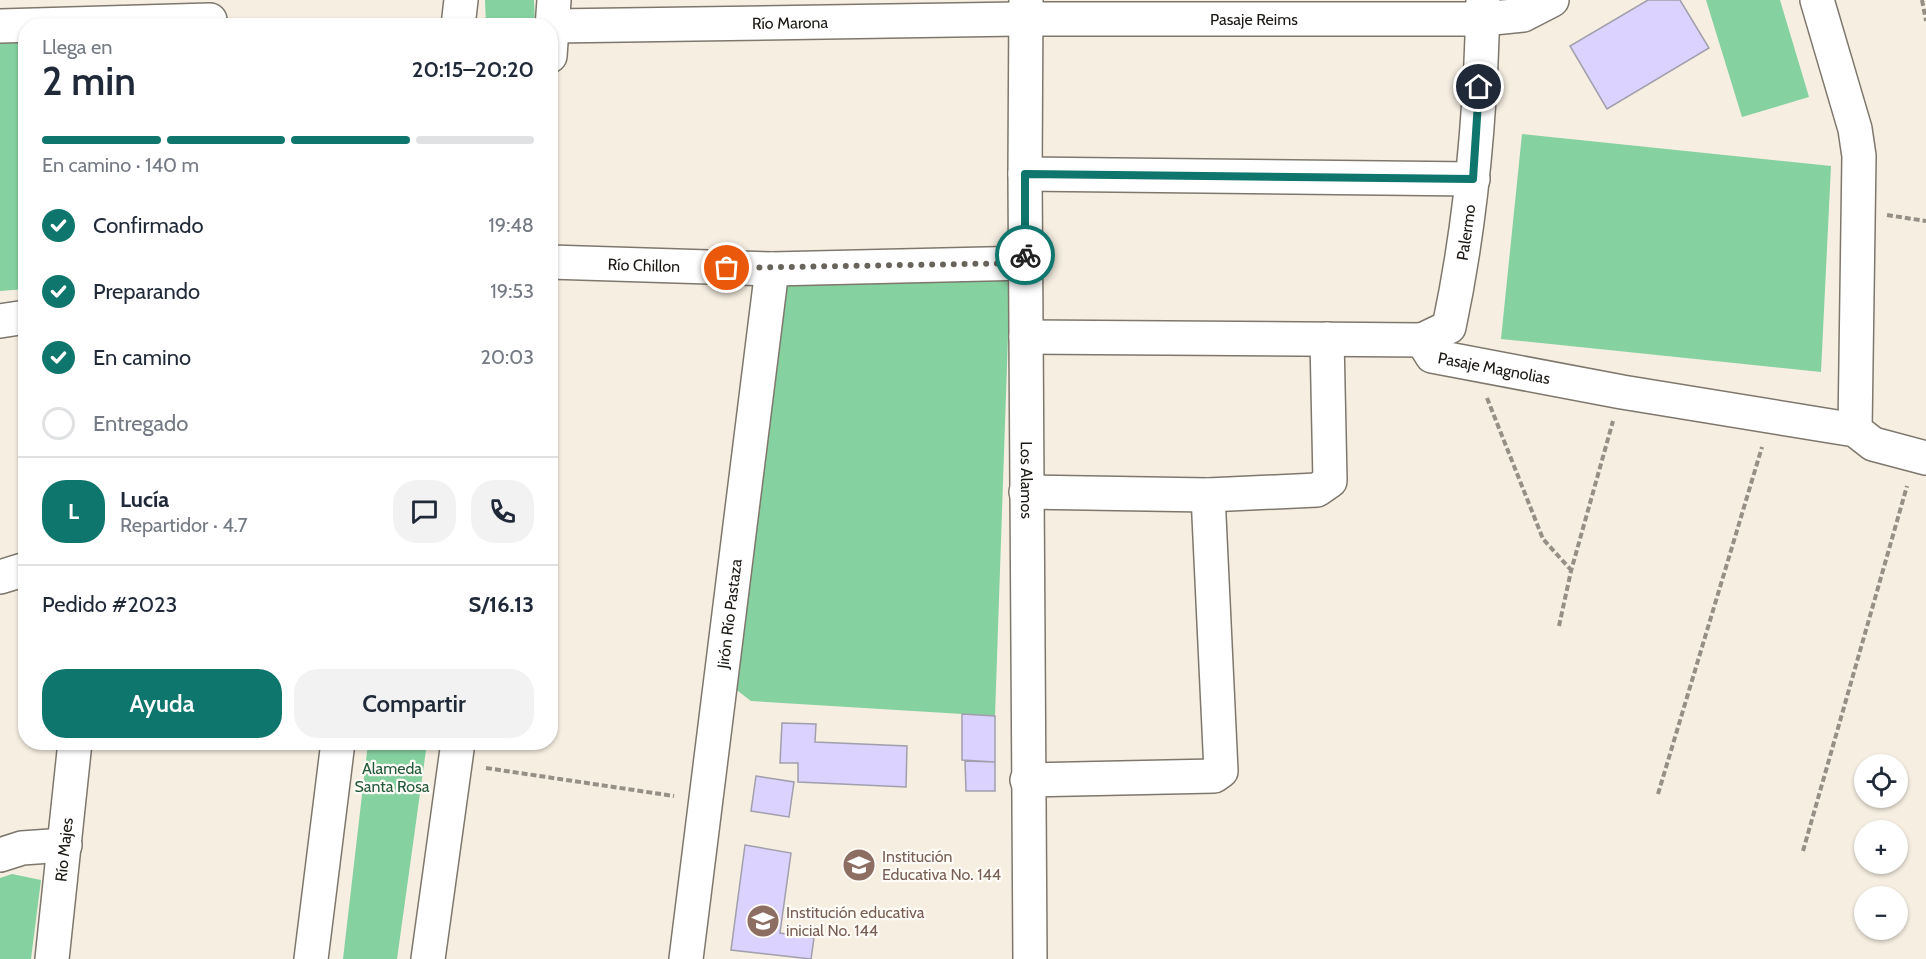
<!DOCTYPE html>
<html lang="es">
<head>
<meta charset="utf-8">
<style>
  body { margin:0; font-family:Cabin,sans-serif; background:#f2f2f3; color:#1f2937; height:100vh; display:flex; flex-direction:column; font-size:22px; white-space:nowrap }
  * { box-sizing:border-box; margin:0 }
  p { font-size:20px; color:#747a83 }
  .icon { flex:none; width:33px; height:33px; fill:none; stroke:currentColor; stroke-width:2; stroke-linecap:round; stroke-linejoin:round }
  .map { position:relative; flex:1; overflow:hidden }
  .details { position:absolute; left:18px; top:18px; width:540px; height:732px; display:flex; flex-direction:column; background:#fff; border-radius:24px; box-shadow:0 2px 4px #0004 }
  .details>* { flex:none }
  .tools { position:absolute; left:1854px; top:754px; display:grid; gap:12px }
  .tools a { display:grid; place-items:center; width:54px; height:54px; border-radius:50%; background:#fff; box-shadow:0 2px 4px #0004; font-size:30px }
  .pin { position:absolute; display:grid; place-items:center; width:51px; height:51px; color:#fff; margin:-26px; border:3px solid #fff; border-radius:50%; box-shadow:0 2px 6px #0007 }
  .courier { position:absolute; display:grid; place-items:center; width:60px; height:60px; margin:-30px; border:4px solid #0f766e; border-radius:50%; background:#fff; color:#222; box-shadow:0 2px 8px #0007 }
  .overview em { font-style:normal; font-weight:600 }
  .overview div { display:flex; flex-direction:column-reverse }
  .overview { display:flex; align-items:center; justify-content:space-between; height:102px; padding:0 24px }
  h1 { font-size:39px; font-weight:600; line-height:45px }
  .bar { display:grid; grid-template-columns:repeat(4,1fr); gap:9px 6px; align-content:center; height:72px; padding:0 24px }
  .bar i { height:8px; border-radius:4px; background:#e0e1e3 }
  .bar .active { background:#0f766e }
  .bar p { grid-column:span 4 }
  .line { display:flex; align-items:center; gap:15px; padding:0 24px; border-top:2px solid #e0e1e3 }
  .line div { flex:1 }
  .round { display:grid; place-items:center; flex:none; width:63px; height:63px; border-radius:24px; background:#f2f2f3 }
  ol { padding:0 24px; list-style:none }
  li { display:flex; align-items:center; gap:18px; height:66px }
  li p { margin-inline-start:auto }
  li .icon { padding:6px; border-radius:50%; background:#0f766e; color:#fff; stroke-width:4 }
  li:last-child { color:#747a83 }
  li i { width:33px; height:33px; border:3px solid #e0e1e3; border-radius:50% }
  .primary-button { display:flex; gap:12px; margin-top:auto; padding:12px 24px }
  .primary-button a { flex:1; height:69px; border-radius:24px; background:#0f766e; color:#fff; font-size:24px; font-weight:600; line-height:69px; text-align:center }
  .primary-button a+a { background:#f2f2f3; color:#1f2937 }
  .map>svg:first-child { display:block }
  .green { fill:#85d1a0 }
  .building { fill:#dbd2ff; stroke:#a19fac; stroke-width:1.5 }
  .lines { fill:none; stroke-linecap:round; stroke-linejoin:round }
  .street-casing { stroke:#7e776c; stroke-width:36 }
  .secondary-casing { stroke:#7e776c; stroke-width:36 }
  .path { stroke:#958f86; stroke-width:4; stroke-dasharray:6 3; stroke-linecap:butt }
  .street { stroke:#fff; stroke-width:33 }
  .secondary { stroke:#fff; stroke-width:33 }
  .done { stroke:#68645c; stroke-width:6; stroke-dasharray:0 10.8 }
  .route { stroke:#0f766e; stroke-width:8 }
  .labels { text-anchor:middle; dominant-baseline:central; stroke-width:4.5; stroke-linejoin:round; paint-order:stroke }
  .street-label { font-size:16px; fill:#1c1914; stroke:#fffcf7 }
  .park-label { font-size:16px; fill:#235b3a; stroke:#fffcf7 }
  .education-label { font-size:16px; fill:#785e54; stroke:#fffcf7; text-anchor:start }
</style>
</head>
<body>
<div class="map">
<svg width="1926" height="959" viewBox="0 0 1926 959">
  <rect width="100%" height="100%" fill="#f6eee1"/>
  <path class="green" d="M485,0h49l1,25h-49z
    M1706,0h74l29,97 -67,20z
    M0,43h25l1,246 -26,2z
    M1522,134l309,32 -10,206 -320,-33z
    M1010,278l-15,438 -244,-15 -17,-13 53,-407z
    M368,743h59l-30,216h-54z
    M12,874l29,6 -10,79h-31v-81z"/>
  <path class="building" d="M1648,0h32l29,48 -102,61 -37,-63z
    M962,714l33,2v46l-33,-2z
    M782,723l34,1 -1,18 92,4 -1,41 -108,-5v-19h-18z
    M965,761l30,1v29h-29z
    M756,776l38,6 -5,35 -38,-6z
    M745,845l46,8 -11,80 34,5 -3,21 -80,-9z"/>
  <g class="lines">
    <defs>
      <g id="street">
        <path d="M1817,0l38,129 4,27 -4,274"/>
        <path d="M0,26l210,-6"/>
        <path id="s1" d="M554,26l472,-7h457l40,-4 29,-15"/>
        <path d="M1025,174l448,5"/>
        <path id="s2" d="M550,262l222,7 253,-6"/>
        <path d="M0,321l26,-4"/>
        <path id="s3" d="M1026,337l396,3 10,16 190,36 233,38 18,14 53,14"/>
        <path id="s4" d="M1422,340l27,-13c23,-108 32,-217 34,-327"/>
        <path d="M1026,492l182,3 109,-5 13,-9 -3,-142"/>
        <path d="M1027,780l187,-4 7,-5 -13,-276"/>
        <path d="M0,855l22,-7 43,-3"/>
        <path id="s5" d="M52,959l23,-217"/>
        <path id="s6" d="M686,959l86,-690"/>
      </g>
      <g id="secondary">
        <path id="s7" d="M1026,0l-1,174 5,785"/>
        <path d="M458,26l3,-26"/>
        <path d="M550,56l4,-56"/>
        <path d="M0,577l26,-8"/>
        <path d="M311,959l27,-217"/>
        <path d="M428,959l30,-217"/>
      </g>
    </defs>
    <use href="#street" class="street-casing"/>
    <use href="#secondary" class="secondary-casing"/>
    <path class="path" d="M1922,0l4,21
      M1887,215l39,6
      M1487,398l56,141 28,31
      M1559,626l12,-55 42,-150
      M486,768l188,28
      M1658,794l104,-347
      M1803,851l104,-365"/>
    <use href="#street" class="street"/>
    <use href="#secondary" class="secondary"/>
  </g>
  <g class="lines">
    <path class="done" d="M727,268l298,-5v-8"/>
    <path class="route" d="M1025,255v-81l448,5 6,-92"/>
  </g>
  <defs>
    <symbol id="school-disc" viewBox="-11 -11 22 22"><circle r="9.5" fill="#8d6e63" stroke="#fffcf7"/><path d="M0-5L7-2L0 1L-7-2ZM-4 1L0 2.5L4 1V4Q0 6-4 4Z" fill="#fff"/></symbol>
  </defs>
  <g fill-rule="evenodd">
    <use href="#school-disc" x="840" y="846" width="38" height="38"/>
    <use href="#school-disc" x="744" y="902" width="38" height="38"/>
  </g>
  <g class="labels">
    <g class="street-label">
      <text stroke="none"><textPath href="#s1" startOffset="700">Pasaje Reims</textPath></text>
      <text stroke="none"><textPath href="#s1" startOffset="236">Río Marona</textPath></text>
      <text stroke="none"><textPath href="#s4" startOffset="126">Palermo</textPath></text>
      <text stroke="none"><textPath href="#s2" startOffset="94">Río Chillon</textPath></text>
      <text stroke="none"><textPath href="#s3" startOffset="478">Pasaje Magnolias</textPath></text>
      <text stroke="none"><textPath href="#s7" startOffset="480">Los Alamos</textPath></text>
      <text stroke="none"><textPath href="#s6" startOffset="348">Jirón Río Pastaza</textPath></text>
      <text stroke="none"><textPath href="#s5" startOffset="110">Río Majes</textPath></text>
    </g>
    <g class="park-label">
      <text x="392" y="768">Alameda<tspan x="392" dy="18">Santa Rosa</tspan></text>
    </g>
    <g class="education-label">
      <text x="882" y="856">Institución<tspan x="882" dy="18">Educativa No. 144</tspan></text>
      <text x="786" y="912">Institución educativa<tspan x="786" dy="18">inicial No. 144</tspan></text>
    </g>
  </g>
</svg>
<div class="tools">
<a><svg class="icon" aria-label="locate" viewBox="0 0 24 24"><circle cx="12" cy="12" r="6"/><path d="M12 2v4M12 18v4M2 12h4M18 12h4"/></svg></a>
<a>+</a>
<a>−</a>
</div>
<div class="pin" style="left:727px;top:268px;background:#ea580c"><svg class="icon" aria-label="bag" viewBox="0 0 24 24"><path d="M5 8h14l-1 12H6zM9 8a3 3 0 0 1 6 0"/></svg></div>
<div class="pin" style="left:1479px;top:87px;background:#1f2937"><svg class="icon" aria-label="home" viewBox="0 0 24 24"><path d="M3 11l9-7 9 7M6 9v11h12V9"/></svg></div>
<div class="courier" style="left:1025px;top:255px"><svg class="icon" aria-label="bike" viewBox="0 0 24 24"><circle cx="6" cy="16" r="4"/><circle cx="18" cy="16" r="4"/><path d="M6 16l4-8h5l3 8M10 8l3 8H6M13 5h3"/></svg></div>
<section class="details">
<div class="overview"><div><h1>2 min</h1><p>Llega en</p></div><em>20:15–20:20</em></div>
<div class="bar"><i class="active"></i><i class="active"></i><i class="active"></i><i></i><p>En camino · 140 m</p></div>
<ol>
<li><svg class="icon" aria-label="check" viewBox="0 0 24 24"><path d="M5 12l5 5 9-10"/></svg>Confirmado<p>19:48</p></li>
<li><svg class="icon" aria-label="check" viewBox="0 0 24 24"><path d="M5 12l5 5 9-10"/></svg>Preparando<p>19:53</p></li>
<li><svg class="icon" aria-label="check" viewBox="0 0 24 24"><path d="M5 12l5 5 9-10"/></svg>En camino<p>20:03</p></li>
<li><i></i>Entregado</li>
</ol>
<div class="line" style="height:108px"><b class="round" style="background:#0f766e;color:#fff">L</b><div><b>Lucía</b><p>Repartidor · 4.7</p></div><a class="round"><svg class="icon" aria-label="chat" viewBox="0 0 24 24"><path d="M4 5h16v11H9l-5 4z"/></svg></a><a class="round"><svg class="icon" aria-label="phone" viewBox="0 0 24 24"><path d="M5 4h4l2 5-3 2q2 4 5 5l2-3 5 2v4C11 20 4 13 5 4z"/></svg></a></div>
<div class="line" style="height:78px"><div>Pedido #2023</div><b>S/16.13</b></div>
<div class="primary-button"><a>Ayuda</a><a>Compartir</a></div>
</section>
</div>
</body>
</html>
